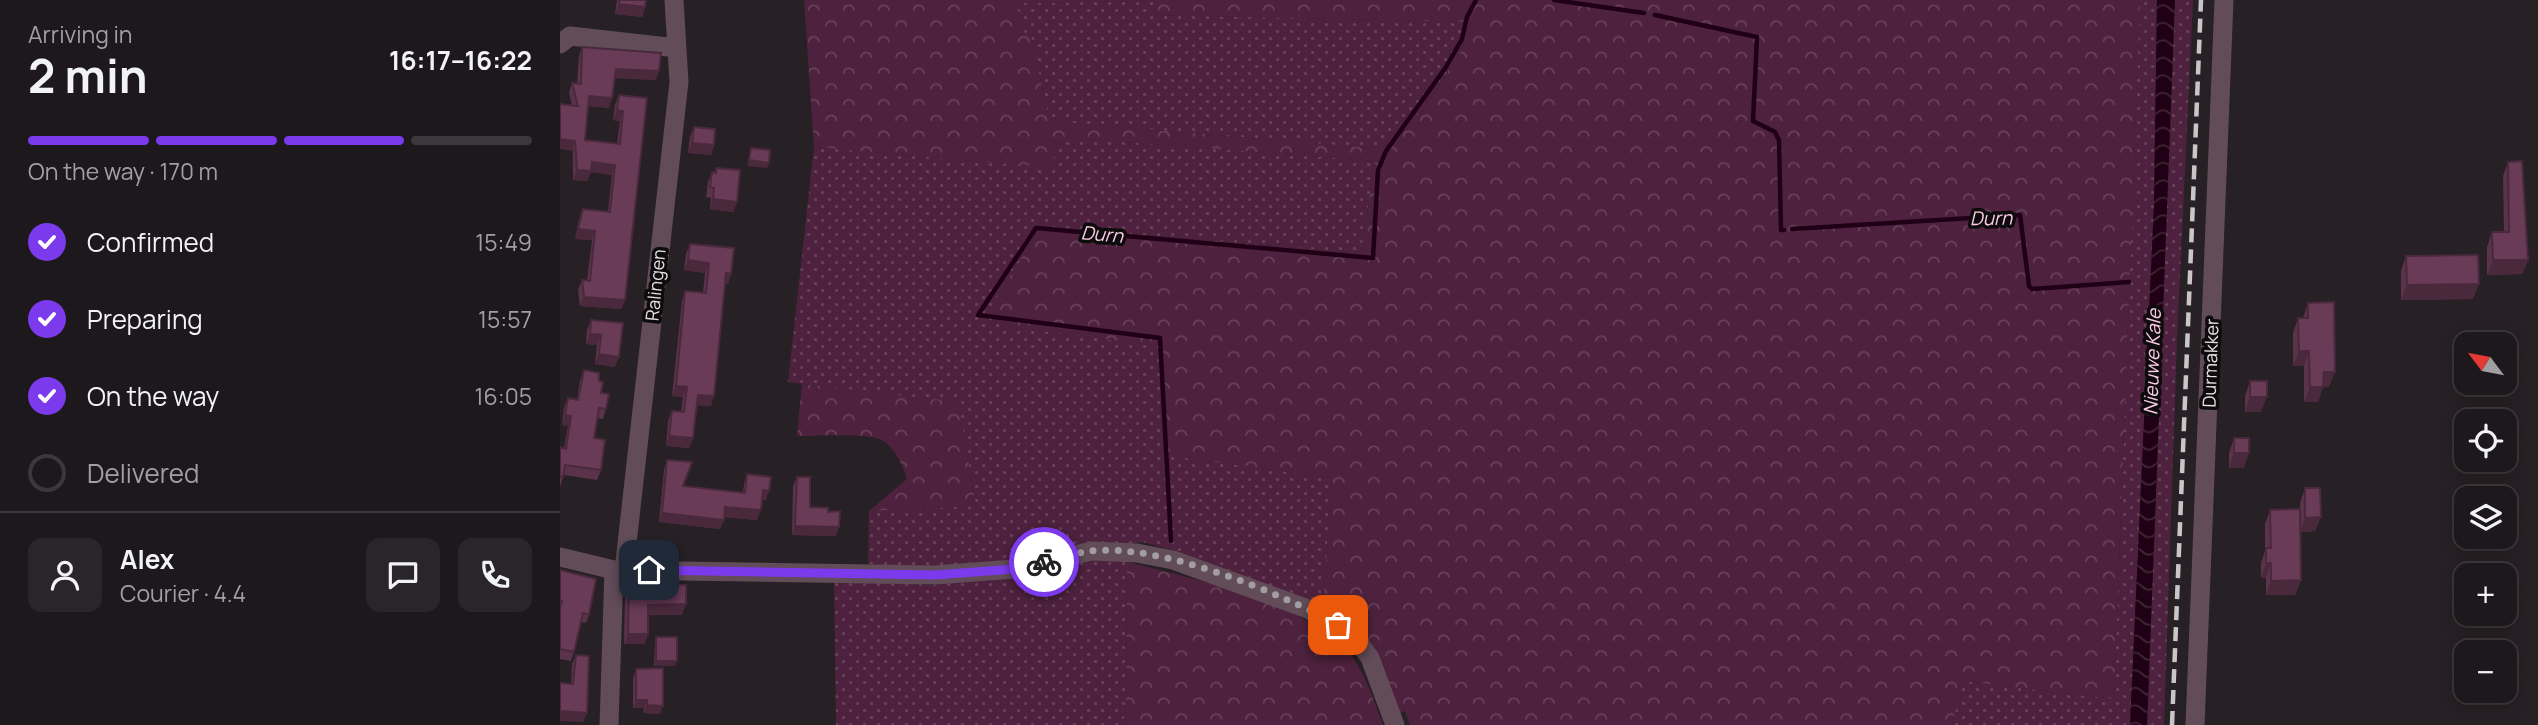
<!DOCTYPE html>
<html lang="en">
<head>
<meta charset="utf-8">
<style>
  body { margin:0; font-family:Manrope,sans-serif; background:#2a2528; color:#f1f3f6; height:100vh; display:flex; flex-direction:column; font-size:26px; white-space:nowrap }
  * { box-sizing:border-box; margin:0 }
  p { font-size:23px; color:#a0a0a3 }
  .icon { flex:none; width:38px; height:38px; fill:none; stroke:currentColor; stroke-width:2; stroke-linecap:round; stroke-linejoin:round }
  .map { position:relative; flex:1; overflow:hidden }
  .panel { display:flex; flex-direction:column; background:#1d181b; width:560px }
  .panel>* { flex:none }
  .needle { width:46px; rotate:302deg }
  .controls { position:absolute; left:1894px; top:332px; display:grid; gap:14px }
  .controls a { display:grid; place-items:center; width:63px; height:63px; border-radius:14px; background:#1d181b; box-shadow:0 4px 18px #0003,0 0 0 2px #3b373a; font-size:35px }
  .pin { position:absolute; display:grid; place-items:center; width:60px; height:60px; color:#fff; margin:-30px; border-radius:14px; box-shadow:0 4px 10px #0006 }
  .courier { position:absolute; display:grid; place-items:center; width:70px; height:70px; margin:-35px; border:5px solid #7c3aed; border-radius:50%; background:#fff; color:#222; box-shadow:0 2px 9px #0007 }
  .overview em { font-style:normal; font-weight:700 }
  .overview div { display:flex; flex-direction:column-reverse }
  .overview { display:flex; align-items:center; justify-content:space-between; height:119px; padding:0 28px }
  h1 { font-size:46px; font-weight:700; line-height:52px }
  .bar { display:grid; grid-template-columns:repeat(4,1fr); gap:10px 7px; align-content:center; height:84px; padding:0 28px }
  .bar i { height:9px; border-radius:5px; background:#3b373a }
  .bar .on { background:#7c3aed }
  .bar p { grid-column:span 4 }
  .line { display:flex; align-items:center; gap:18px; padding:0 28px; border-top:2px solid #3b373a }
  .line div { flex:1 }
  .round { display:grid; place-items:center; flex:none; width:74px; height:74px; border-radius:14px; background:#2a2528 }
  ol { padding:0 28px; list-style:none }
  li { display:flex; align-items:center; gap:21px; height:77px }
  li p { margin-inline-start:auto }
  li .icon { padding:7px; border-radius:50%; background:#7c3aed; color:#fff; stroke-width:4 }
  li:last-child { color:#a0a0a3 }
  li i { width:38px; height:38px; border:4px solid #3b373a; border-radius:50% }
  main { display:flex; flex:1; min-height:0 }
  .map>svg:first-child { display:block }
  .grass { fill:url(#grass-dots) }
  .forest { fill:url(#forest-crowns); fill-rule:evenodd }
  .water { fill:url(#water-waves) }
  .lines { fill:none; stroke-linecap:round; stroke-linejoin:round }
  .stream { stroke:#1f0014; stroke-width:4.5 }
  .street { stroke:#614c58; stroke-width:19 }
  .rail { stroke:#cac6c8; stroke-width:4.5; stroke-dasharray:14 7; stroke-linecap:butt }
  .wall { fill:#5a334b }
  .shaded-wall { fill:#4a293d }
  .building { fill:#693b57; stroke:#4a293d; stroke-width:2 }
  .done { stroke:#a29da0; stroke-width:7; stroke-dasharray:0 12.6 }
  .route { stroke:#7c3aed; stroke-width:9 }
  .labels { text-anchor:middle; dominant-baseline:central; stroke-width:7; stroke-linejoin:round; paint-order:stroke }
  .street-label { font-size:18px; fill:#e5e1e3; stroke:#0e0b0d }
  .water-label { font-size:19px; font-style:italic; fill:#fbcbe6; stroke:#0e0b0d }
</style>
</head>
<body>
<main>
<section class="panel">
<div class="overview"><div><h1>2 min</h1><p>Arriving in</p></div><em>16:17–16:22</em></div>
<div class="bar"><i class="on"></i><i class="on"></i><i class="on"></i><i></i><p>On the way · 170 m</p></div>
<ol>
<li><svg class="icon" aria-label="check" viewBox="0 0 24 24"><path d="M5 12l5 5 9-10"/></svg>Confirmed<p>15:49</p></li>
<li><svg class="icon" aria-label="check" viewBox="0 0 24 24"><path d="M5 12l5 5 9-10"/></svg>Preparing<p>15:57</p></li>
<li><svg class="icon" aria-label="check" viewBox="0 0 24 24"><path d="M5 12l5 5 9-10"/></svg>On the way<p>16:05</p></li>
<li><i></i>Delivered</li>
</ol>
<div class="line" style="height:126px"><a class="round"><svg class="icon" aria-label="person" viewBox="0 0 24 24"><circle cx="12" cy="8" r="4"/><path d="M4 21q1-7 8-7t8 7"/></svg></a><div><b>Alex</b><p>Courier · 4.4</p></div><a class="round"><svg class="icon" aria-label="chat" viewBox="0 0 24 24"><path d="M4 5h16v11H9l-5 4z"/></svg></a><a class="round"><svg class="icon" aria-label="phone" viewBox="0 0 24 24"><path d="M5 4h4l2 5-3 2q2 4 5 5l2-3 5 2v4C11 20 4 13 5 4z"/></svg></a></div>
</section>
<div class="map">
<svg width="1978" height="725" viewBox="0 0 1978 725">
  <defs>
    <pattern id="grass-dots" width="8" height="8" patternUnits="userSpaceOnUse" patternTransform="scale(1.75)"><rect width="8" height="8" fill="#4e223e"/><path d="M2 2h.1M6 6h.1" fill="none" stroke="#67425a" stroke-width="1.8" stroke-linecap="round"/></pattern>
    <pattern id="forest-crowns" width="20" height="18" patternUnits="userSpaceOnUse" patternTransform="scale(1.75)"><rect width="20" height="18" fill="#4e223e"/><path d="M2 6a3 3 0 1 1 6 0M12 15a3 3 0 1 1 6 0" fill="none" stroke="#67425a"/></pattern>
    <pattern id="water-waves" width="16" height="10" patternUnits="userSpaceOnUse" patternTransform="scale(1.75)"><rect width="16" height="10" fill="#1f0014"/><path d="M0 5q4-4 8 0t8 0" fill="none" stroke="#3f2536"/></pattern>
  </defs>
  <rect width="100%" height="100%" fill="#272024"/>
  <path class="grass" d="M1580,0h17l-3,204 -24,521h-178l10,-44 152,18z
    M1615,0h18l-16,339 -13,386h-17z
    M596,1l-3,14 319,7 -12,31 -42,63 -10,-4 -26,37 -321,-27 -13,-8 -18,-82 -7,2 -7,-31z
    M496,137l319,24 -14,92 -326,-27 -1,12 -45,73 19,6 -2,9 153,20 5,109 168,23 -9,128 -151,-56 -29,-8 -171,23 -51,2 -53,-3 1,-53 107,-5 -18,-103 -170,-21 26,-235 239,21z
    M548,559l19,3 -1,140 -3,23h-287l-2,-145 99,5z"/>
  <path class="forest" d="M244,0h1336l-26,699 -151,-18 -11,44h-542l-5,-14 -7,2 -41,-73 -34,-34 9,-128 -168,-23 -5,-109 -154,-20 3,-9 -20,-6 46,-73 1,-12 326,27 14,-92 -318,-24 -4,31 -239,-21zM595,1l-2,14 319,7 -12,31 -41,62 -11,-3 -26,37 -321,-27 -13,-8 -18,-82 -7,1 -6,-30z
    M242,384l156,18 18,104 -107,5 38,-32c-4,-14 -13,-33 -27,-40 -14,-6 -66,-3 -83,-3z
    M567,562c61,15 187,43 225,94 15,21 22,46 31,69h-260l3,-23z"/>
  <path class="water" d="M1597,0h18l-28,725h-17l24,-521z"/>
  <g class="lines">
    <path class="stream" d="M994,0l90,13
      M1095,15l102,22 -4,84 22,11 4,8 2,90h3
      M1232,229l228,-14 9,71 3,3 97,-7
      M611,541l-11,-203 -182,-23 58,-87 337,30 5,-88 8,-19 60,-84 16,-28 5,-22 9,-17"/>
    <path class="street" d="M0,44l10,-8 107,12
      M0,557l54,13 321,5 79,-6 78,-18 45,2 36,7 135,49 49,31 13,18 25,67
      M64,570l55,-488 -5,-82
      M49,725l5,-155
      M1635,725l29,-725"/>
    <path class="rail" d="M1612,725l29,-725"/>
  </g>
  <path class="wall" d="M57,0h29l-1,7 -3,10 -27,-3z
    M22,47l74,33 -41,-2 -6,30 -21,-2 -3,34 32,4 3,-23 -7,-1 2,-15 4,-10 28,3 -22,202 -4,9 -41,-3 -2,-16 4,-10 5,1 5,-41 -17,-1 4,-20 4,-10 25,3 4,-37 -21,-3 -4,9 -14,-1 -1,-75 -3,-12 3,-10 5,1 2,-28z
    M134,127l20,18 -3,10 -23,-2 2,-16z
    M1948,162l20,98 -6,14 -35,1v-28l5,-15h12l-1,-56z
    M156,168l21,34 -4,10 -23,-3 1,-11 -5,-1 2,-15 4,-10h3z
    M130,244l41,30 -3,10h-3l-14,122 -14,-1 -4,33 -4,10 -23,-2 2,-25 4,-10 9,1 2,-15 -11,-1 10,-95 3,-10 18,2 2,-20 -21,-3 2,-16z
    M1846,256l67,43 -72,1v-29z
    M1748,303l21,84 -6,-1 -5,16h-14v-36h-11v-33l5,-15h5z
    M31,320l32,3 -8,44 -20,-3 2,-19 -11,-1 1,-14z
    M24,370l15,11 7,28 -3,10 -6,-1 -3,20 7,32 -4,10 -33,-5 -4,12v-40l4,1 4,-22 -6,-1 2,-17 4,-10 9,2 3,-20z
    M1690,381l11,31h-16v-16z
    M1674,438l10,30h-15v-15z
    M107,460l17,26 59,7 1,-9 3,-10 19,26h-4l-5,20 -33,-3 -4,12 -61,-7 5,-52z
    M237,477l13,30 18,5 8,24 -44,-1 1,-49z
    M1745,488l16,29 -6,14 -15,1 1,48 -6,15h-29v-17h-5v-15l4,-12v-27l5,-14 30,-1v-6z
    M0,570l29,45 -3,8 -5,-1 -7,30 -3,9 -11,-2z
    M69,585l53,30h-34l-3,29h-21l1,-49z
    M96,637l21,24 -2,5h-21l1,-24z
    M16,655l11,58 -4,9 -12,-38 1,-20z
    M76,669l24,45 -17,-1 1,-5h-11v-30z"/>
  <path class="shaded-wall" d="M59,4l26,3 -3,10 -27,-3z
    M56,69l43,2 -3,9 -44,-2z
    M29,96l23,2 -3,10 -24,-3z
    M57,110l6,1 -3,10 -7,-1z
    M0,139l15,2 -3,10 -12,-2z
    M132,143l22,2 -3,10 -23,-2z
    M189,160l20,3 -2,5 -20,-2z
    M32,162l23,3 -3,10 -21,-3 -4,9 -14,-1 4,-10z
    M153,199l24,3 -4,10 -23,-3z
    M18,229l17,2 -3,9 -17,-1z
    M128,260l21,3 -4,10 -21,-3z
    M1933,260h35l-6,14 -35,1z
    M166,273l5,1 -3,10h-5z
    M1919,284l-6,15 -72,1 6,-15z
    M24,297l41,3 -4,9 -41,-3z
    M30,334l11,1 -4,10 -11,-1z
    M1739,351h10l-5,15h-11z
    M39,354l20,3 -4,10 -20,-3z
    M1764,372h11l-6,15 -11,-1z
    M116,386l11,1 -4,10 -11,-1z
    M1750,387h13l-5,15h-14z
    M138,395l16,1 -3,10 -17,-1z
    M1690,397h17l-6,15h-16z
    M5,415l6,1 -3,10 -6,-1z
    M109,436l24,2 -4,10 -23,-2z
    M1674,453h15l-5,15h-15z
    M203,490l6,1 -3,9 -7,-1z
    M165,507l36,3 -4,10 -36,-3z
    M102,513l62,7 -4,9 -61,-7z
    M1761,517l-6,14 -15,1 5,-14z
    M235,526l44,1 -3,9 -44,-1z
    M1706,563h5l-5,15h-5z
    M1741,580l-6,15h-29l5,-14z
    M126,604l-4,11h-37l3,-10z
    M68,634h20l-3,10h-21z
    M96,661h21l-2,5h-21z
    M76,700h11l-3,8h-11z
    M87,705l16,1 -3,8 -17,-1z
    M0,711l27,2 -4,9 -23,-1z"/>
  <path class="building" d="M59,0h27l-1,7 -26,-3z
    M22,47l79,6 -2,18 -43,-2 -4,29 -23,-2 -4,44 35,4 3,-33 -6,-1 2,-15 28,3 -22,202 -41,-3 -2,-17 8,1 5,-50 -17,-2 5,-20 27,3 5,-47 -23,-3 -1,9 -14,-1 -2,-29 -15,-2v-35l18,2 -6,-23 9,1z
    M134,127l21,2 -1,16 -22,-2z
    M191,148l19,2 -1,13 -20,-3z
    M1962,161l6,99h-35l-1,-28h17l-1,-70z
    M156,168l24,2 -3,32 -24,-3 1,-11 -4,-1 2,-15 4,1z
    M130,244l44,4 -3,26 -5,-1 -12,123 -16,-1 -5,43 -24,-2 3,-25 12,1 3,-25 -11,-1 9,-95 21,2 3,-30 -21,-3z
    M1918,255l1,29 -72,1 -1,-29z
    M1774,302l1,70h-11l-1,15h-13l-1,-36h-10l-1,-33h10v-15z
    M31,320l32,3 -4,34 -20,-3 2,-19 -11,-1z
    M24,370l15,3v8l4,1 -2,11 8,1 -3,15 -7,-1 -5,30 11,2 -4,30 -36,-5 -2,12h-3v-30l6,2 5,-33 -6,-1 3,-17 10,2z
    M1690,381h17v16h-17z
    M1674,438h15v15h-15z
    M107,460l25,2 -9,24 62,7 2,-19 24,3 -2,14 -6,-1 -2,20 -36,-3 -1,13 -62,-7z
    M237,477h13v30l18,1v4l12,-1 -1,16 -44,-1z
    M1745,488h15l1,29 -16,1z
    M1740,509l1,71 -30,1v-18h-5v-15h5l-1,-38z
    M0,570l36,9 -7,36 -6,-2 -9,39 -14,-3v-41l2,-7h-2z
    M69,585h57v19l-38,1v29h-20z
    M96,637h21v24h-21z
    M16,655l13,1 -2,57 -27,-2v-28l13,1z
    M103,668v38l-16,-1v-5h-11v-31z"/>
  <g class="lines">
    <path class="done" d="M484,562c15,-4 31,-9 47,-11 68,-8 188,41 247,74"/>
    <path class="route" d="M89,570l286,5 79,-6 30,-7"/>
  </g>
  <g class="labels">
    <g class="street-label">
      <text transform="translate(95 285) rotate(-84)">Ralingen</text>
      <text transform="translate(1650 363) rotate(-88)">Durmakker</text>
    </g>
    <g class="water-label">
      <text transform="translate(1431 218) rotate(-1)">Durn</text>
      <text transform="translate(542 234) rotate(5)">Durn</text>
      <text transform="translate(1592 362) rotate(-88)">Nieuwe Kale</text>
    </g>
  </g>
</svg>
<div class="controls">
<a><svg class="needle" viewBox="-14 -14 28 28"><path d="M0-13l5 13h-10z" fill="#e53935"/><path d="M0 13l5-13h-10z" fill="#a0a0a3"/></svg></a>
<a><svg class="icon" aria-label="locate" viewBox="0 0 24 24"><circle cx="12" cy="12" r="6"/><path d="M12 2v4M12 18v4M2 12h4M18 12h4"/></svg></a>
<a><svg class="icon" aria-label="layers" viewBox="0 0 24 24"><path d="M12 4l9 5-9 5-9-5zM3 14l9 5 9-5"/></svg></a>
<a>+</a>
<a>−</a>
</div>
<div class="pin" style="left:778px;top:625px;background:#ea580c"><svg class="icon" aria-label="bag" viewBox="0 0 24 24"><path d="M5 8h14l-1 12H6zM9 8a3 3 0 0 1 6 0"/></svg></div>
<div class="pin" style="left:89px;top:570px;background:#1f2937"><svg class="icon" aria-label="home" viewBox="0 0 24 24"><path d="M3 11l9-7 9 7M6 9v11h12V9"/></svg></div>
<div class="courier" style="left:484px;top:562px"><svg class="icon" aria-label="bike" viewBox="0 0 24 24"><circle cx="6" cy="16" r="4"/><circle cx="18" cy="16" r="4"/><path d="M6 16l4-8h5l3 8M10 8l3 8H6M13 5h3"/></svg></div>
</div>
</main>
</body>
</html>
